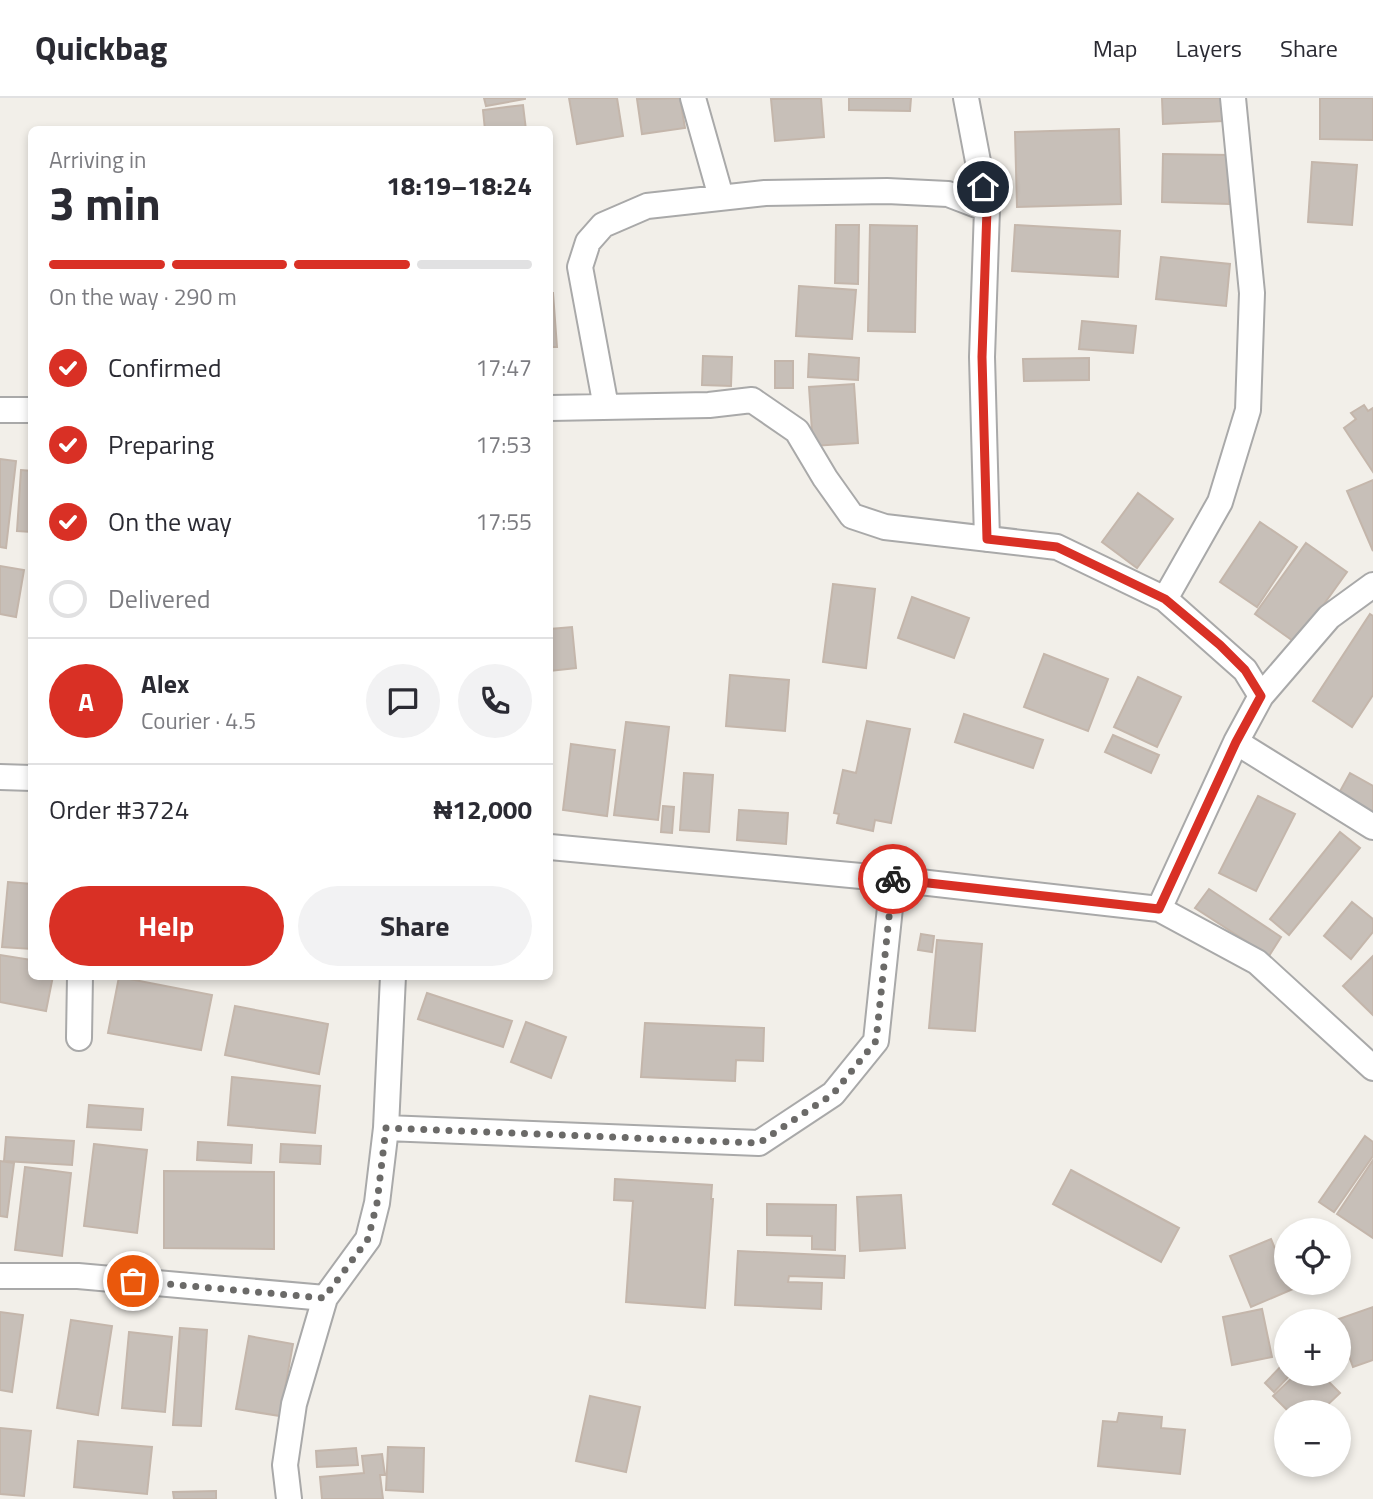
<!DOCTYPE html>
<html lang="en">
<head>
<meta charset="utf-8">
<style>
  body { margin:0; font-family:"Titillium Web",sans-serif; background:#f2f2f3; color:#2b2b33; height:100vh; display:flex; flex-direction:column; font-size:26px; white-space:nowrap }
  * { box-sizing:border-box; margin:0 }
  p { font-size:23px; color:#7c7c81 }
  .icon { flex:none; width:38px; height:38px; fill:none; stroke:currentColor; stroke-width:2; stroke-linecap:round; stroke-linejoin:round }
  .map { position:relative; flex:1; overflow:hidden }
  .details { position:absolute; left:28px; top:28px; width:525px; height:854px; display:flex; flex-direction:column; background:#fff; border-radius:10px; box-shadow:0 4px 10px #0003 }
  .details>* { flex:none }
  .buttons { position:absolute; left:1274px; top:1120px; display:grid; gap:14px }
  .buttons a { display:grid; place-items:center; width:77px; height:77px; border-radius:50%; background:#fff; box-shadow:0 4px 10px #0003; font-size:35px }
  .pin { position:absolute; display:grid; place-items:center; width:60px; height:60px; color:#fff; margin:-30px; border:4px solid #fff; border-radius:50%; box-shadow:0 2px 7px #0007 }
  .courier { position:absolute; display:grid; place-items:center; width:70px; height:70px; margin:-35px; border:5px solid #d93025; border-radius:50%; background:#fff; color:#222; box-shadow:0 2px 9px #0007 }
  .head em { font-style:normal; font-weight:700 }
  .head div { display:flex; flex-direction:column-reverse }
  .head { display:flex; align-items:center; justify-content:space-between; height:119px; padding:0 21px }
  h1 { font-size:46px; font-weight:700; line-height:52px }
  .bar { display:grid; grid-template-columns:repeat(4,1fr); gap:10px 7px; align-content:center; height:84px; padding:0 21px }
  .bar i { height:9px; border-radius:5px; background:#e1e1e2 }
  .bar .active { background:#d93025 }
  .bar p { grid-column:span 4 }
  .line { display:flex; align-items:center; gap:18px; padding:0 21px; border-top:2px solid #e1e1e2 }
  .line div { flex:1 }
  .round { display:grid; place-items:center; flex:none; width:74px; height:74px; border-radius:37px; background:#f2f2f3 }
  ol { padding:0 21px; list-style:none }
  li { display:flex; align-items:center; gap:21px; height:77px }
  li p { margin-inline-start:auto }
  li .icon { padding:7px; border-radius:50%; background:#d93025; color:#fff; stroke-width:4 }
  li:last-child { color:#7c7c81 }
  li i { width:38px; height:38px; border:4px solid #e1e1e2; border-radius:50% }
  .cta { display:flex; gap:14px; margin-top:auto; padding:14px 21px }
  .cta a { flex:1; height:80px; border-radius:42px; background:#d93025; color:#fff; font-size:28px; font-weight:700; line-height:80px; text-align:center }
  .cta a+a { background:#f2f2f3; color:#2b2b33 }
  header { display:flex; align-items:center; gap:42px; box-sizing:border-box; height:98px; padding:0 35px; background:#fff; border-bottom:2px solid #e1e1e2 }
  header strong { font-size:33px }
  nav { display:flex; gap:38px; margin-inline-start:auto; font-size:24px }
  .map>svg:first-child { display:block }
  .building { fill:#c7bfb8; stroke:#c4b6ab; stroke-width:2 }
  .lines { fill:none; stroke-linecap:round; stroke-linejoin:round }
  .minor-casing { stroke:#a9a9a9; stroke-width:28 }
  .minor { stroke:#fff; stroke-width:24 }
  .done { stroke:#6b6a68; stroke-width:7; stroke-dasharray:0 12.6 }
  .route { stroke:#d93025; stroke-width:9 }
</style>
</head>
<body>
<header>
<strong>Quickbag</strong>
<nav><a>Map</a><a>Layers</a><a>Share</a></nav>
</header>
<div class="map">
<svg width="1373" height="1401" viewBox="0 0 1373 1401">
  <rect width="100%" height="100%" fill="#f2efe9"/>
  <path class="building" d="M484,0h41v1l-39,7z
    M569,0h48l6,38 -46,8z
    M680,0l5,30 -43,6 -5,-35z
    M821,0l3,39 -49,4 -4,-42z
    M849,0h62l-1,13 -61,-1z
    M1162,0h60l1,23 -60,3z
    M1320,0h53v42l-53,-1z
    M523,7l3,25h-41l-2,-20z
    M1119,31l2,75 -104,3 -2,-75z
    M1163,56l67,1 -1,49 -67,-2z
    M1312,64l45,3 -5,60 -44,-3z
    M836,127h23l-1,59 -23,-1z
    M870,127l47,1 -2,106 -47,-1z
    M1015,127l105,6 -2,46 -106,-6z
    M1161,159l69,7 -4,42 -70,-7z
    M799,188l57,4 -4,49 -56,-3z
    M550,195h3l4,54h-7z
    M1082,223l54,5 -3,27 -54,-4z
    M809,256l50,4 -1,22 -50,-3z
    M703,258l29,1 -1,29 -29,-1z
    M1089,260v22l-65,1 -1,-22z
    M775,263h18v27h-18z
    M854,286l4,59 -45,3 -4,-59z
    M1364,307l4,6 5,-3v64l-29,-44 12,-9 -5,-6z
    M0,361l16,2 -10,87 -6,-1z
    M21,372l11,1v61l-15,-1z
    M1373,382v71l-26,-60z
    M1138,395l35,26 -36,49 -35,-26z
    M1260,424l37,25 -40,60 -37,-25z
    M1306,445l41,29 -51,71 -41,-29z
    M0,468l24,4 -8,47 -16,-3z
    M833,486l42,5 -9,79 -43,-6z
    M912,499l57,21 -15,40 -56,-20z
    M1370,516l3,2v79l-21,32 -39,-26z
    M572,529l4,41 -26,3v-42z
    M1044,556l64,25 -20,52 -64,-24z
    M730,577l59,5 -4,51 -59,-5z
    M1138,579l43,20 -24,50 -43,-20z
    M964,616l79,26 -10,28 -78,-26z
    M867,623l43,8 -19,94 -16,-3 -2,11 -36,-8 2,-9 -5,-1 9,-43 13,3z
    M626,624l43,5 -11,93 -44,-5z
    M1113,637l46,20 -8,18 -46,-21z
    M571,646l44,6 -8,66 -44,-6z
    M684,675l29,2 -4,57 -29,-2z
    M1350,675l23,13v26l-34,-19z
    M1258,698l37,18 -39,77 -37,-18z
    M663,708l11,1 -2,26 -11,-1z
    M739,712l49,3 -2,31 -49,-4z
    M1340,734l20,16 -71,87 -19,-16z
    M8,784l24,2v65l-30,-2z
    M1209,791l72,48 -12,19 -74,-48z
    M1352,804l21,17v13l-22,27 -27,-23z
    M921,836l13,2 -2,16 -14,-2z
    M937,842l45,4 -7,87 -46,-3z
    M0,857l32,5v16h21l-7,35 -46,-9z
    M1373,858v59l-30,-29z
    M119,879l93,18 -11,55 -93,-17z
    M427,895l85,28 -9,26 -85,-28z
    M235,908l93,18 -9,50 -94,-19z
    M526,924l40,15 -15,41 -40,-16z
    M645,925l119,5 -1,33 -27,-1 -1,21 -94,-4z
    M232,979l88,9 -5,47 -87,-8z
    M89,1007l54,4 -2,21 -54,-3z
    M1365,1038l8,6v14l-39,56 -15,-10z
    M6,1039l68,4 -2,24 -68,-4z
    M198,1044l54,3 -1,18 -54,-3z
    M94,1046l53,6 -10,83 -53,-7z
    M281,1046l40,2 -1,18 -40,-2z
    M1373,1062v78l-36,-24z
    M0,1063l14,2 -7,54 -7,-1z
    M25,1069l46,6 -9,83 -47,-6z
    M1071,1072l108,58 -18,34 -108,-58z
    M164,1073l110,1v77l-110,-1z
    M615,1081l97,6 -1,14h2l-8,109 -79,-6 7,-101 -19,-1z
    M901,1097l4,53 -45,3 -3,-54z
    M767,1106l69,1 -1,45 -23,-1v-13l-45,-1z
    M1271,1141l7,17 8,-4v31h4l3,6 -42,18 -21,-51z
    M738,1153l107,5 -1,22 -55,-2 -1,6 34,1 -1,26 -86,-4z
    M1373,1209v53l-20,7 -14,-39v-7l-3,-1z
    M1262,1211l10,48 -40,8 -9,-48z
    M0,1214l23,3 -11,77 -12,-2z
    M71,1222l41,6 -14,89 -41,-7z
    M180,1230l27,2 -6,96 -28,-1z
    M129,1234l43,5 -7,75 -43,-4z
    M249,1238l44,8 -13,72 -44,-7z
    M1284,1265l2,3v8h5l-17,18 -9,-9z
    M1296,1276h25l19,19 -20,19h-31l-16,-16z
    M590,1298l50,11 -14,65 -50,-11z
    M1119,1315l43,4 -1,11 24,2 -5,44 -82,-8 5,-45 14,1z
    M0,1330l31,3 -7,65 -24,-2z
    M78,1343l74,6 -5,47 -73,-7z
    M388,1349l36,1 -1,44 -37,-2z
    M356,1350l2,17 -41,2 -1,-16z
    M382,1356l3,21h-5l3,24h-61l-2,-22 44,-4 -2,-17z
    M216,1393v8h-42l-1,-7z"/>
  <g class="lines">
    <defs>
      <path id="minor" d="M693,0l28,99
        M966,0l21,111 -5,148 5,182
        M606,309l-26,-140 8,-25 15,-17 44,-19 118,-13 122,-2 61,3 39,15
        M550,310l159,-3 43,-5 45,31 28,47 27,38 33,11 172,20 108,52 80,71 16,26
        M0,312h32
        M1165,501l55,-97 28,-92 4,-117 -19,-195
        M1236,644l137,85
        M0,679l32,1
        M550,749l343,32 266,30 98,53 116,106
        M1159,811l77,-167 25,-46 68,-79 44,-32
        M79,940l1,-62
        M386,1030l373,15 74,-49 43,-53 17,-162
        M0,1178h78l247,22
        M289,1401l-4,-34 9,-61 31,-106 43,-59 9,-36 9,-75 7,-152"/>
    </defs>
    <use href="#minor" class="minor-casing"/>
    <use href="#minor" class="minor"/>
  </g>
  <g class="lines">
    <path class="done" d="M133,1183l191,17 44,-59 9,-36 9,-75 373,15 74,-49 43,-53 17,-162"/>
    <path class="route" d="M893,781l266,30 77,-167 25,-46 -16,-26 -25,-25 -55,-46 -108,-52 -70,-8 -5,-182 5,-148 -4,-22"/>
  </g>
</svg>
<div class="buttons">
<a><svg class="icon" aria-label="locate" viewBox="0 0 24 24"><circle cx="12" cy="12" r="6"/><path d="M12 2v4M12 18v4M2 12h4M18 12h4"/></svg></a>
<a>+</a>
<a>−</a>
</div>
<div class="pin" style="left:133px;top:1183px;background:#ea580c"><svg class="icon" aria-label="bag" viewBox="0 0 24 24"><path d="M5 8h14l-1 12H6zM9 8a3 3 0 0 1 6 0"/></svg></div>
<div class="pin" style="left:983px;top:89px;background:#1f2937"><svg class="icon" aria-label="home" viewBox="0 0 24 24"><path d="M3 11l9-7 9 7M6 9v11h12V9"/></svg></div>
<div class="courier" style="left:893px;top:781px"><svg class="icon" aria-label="bike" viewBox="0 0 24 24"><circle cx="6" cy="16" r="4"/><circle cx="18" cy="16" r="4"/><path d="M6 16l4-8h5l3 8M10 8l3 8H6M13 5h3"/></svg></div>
<section class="details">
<div class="head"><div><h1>3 min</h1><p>Arriving in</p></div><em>18:19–18:24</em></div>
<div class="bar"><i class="active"></i><i class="active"></i><i class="active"></i><i></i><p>On the way · 290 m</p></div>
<ol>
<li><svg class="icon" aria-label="check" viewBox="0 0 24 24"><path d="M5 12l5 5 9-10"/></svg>Confirmed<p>17:47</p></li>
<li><svg class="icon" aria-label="check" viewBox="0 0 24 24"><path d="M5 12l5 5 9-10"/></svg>Preparing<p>17:53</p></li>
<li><svg class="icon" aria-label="check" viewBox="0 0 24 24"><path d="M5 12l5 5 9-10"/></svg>On the way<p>17:55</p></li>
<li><i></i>Delivered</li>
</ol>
<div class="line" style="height:126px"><b class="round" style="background:#d93025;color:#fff">A</b><div><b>Alex</b><p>Courier · 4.5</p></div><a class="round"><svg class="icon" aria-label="chat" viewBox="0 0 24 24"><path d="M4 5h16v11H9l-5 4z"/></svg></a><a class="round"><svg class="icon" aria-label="phone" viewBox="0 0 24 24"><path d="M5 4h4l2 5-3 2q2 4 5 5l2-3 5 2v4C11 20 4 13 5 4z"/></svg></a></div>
<div class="line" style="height:91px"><div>Order #3724</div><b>₦12,000</b></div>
<div class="cta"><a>Help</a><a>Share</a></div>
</section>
</div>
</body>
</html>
